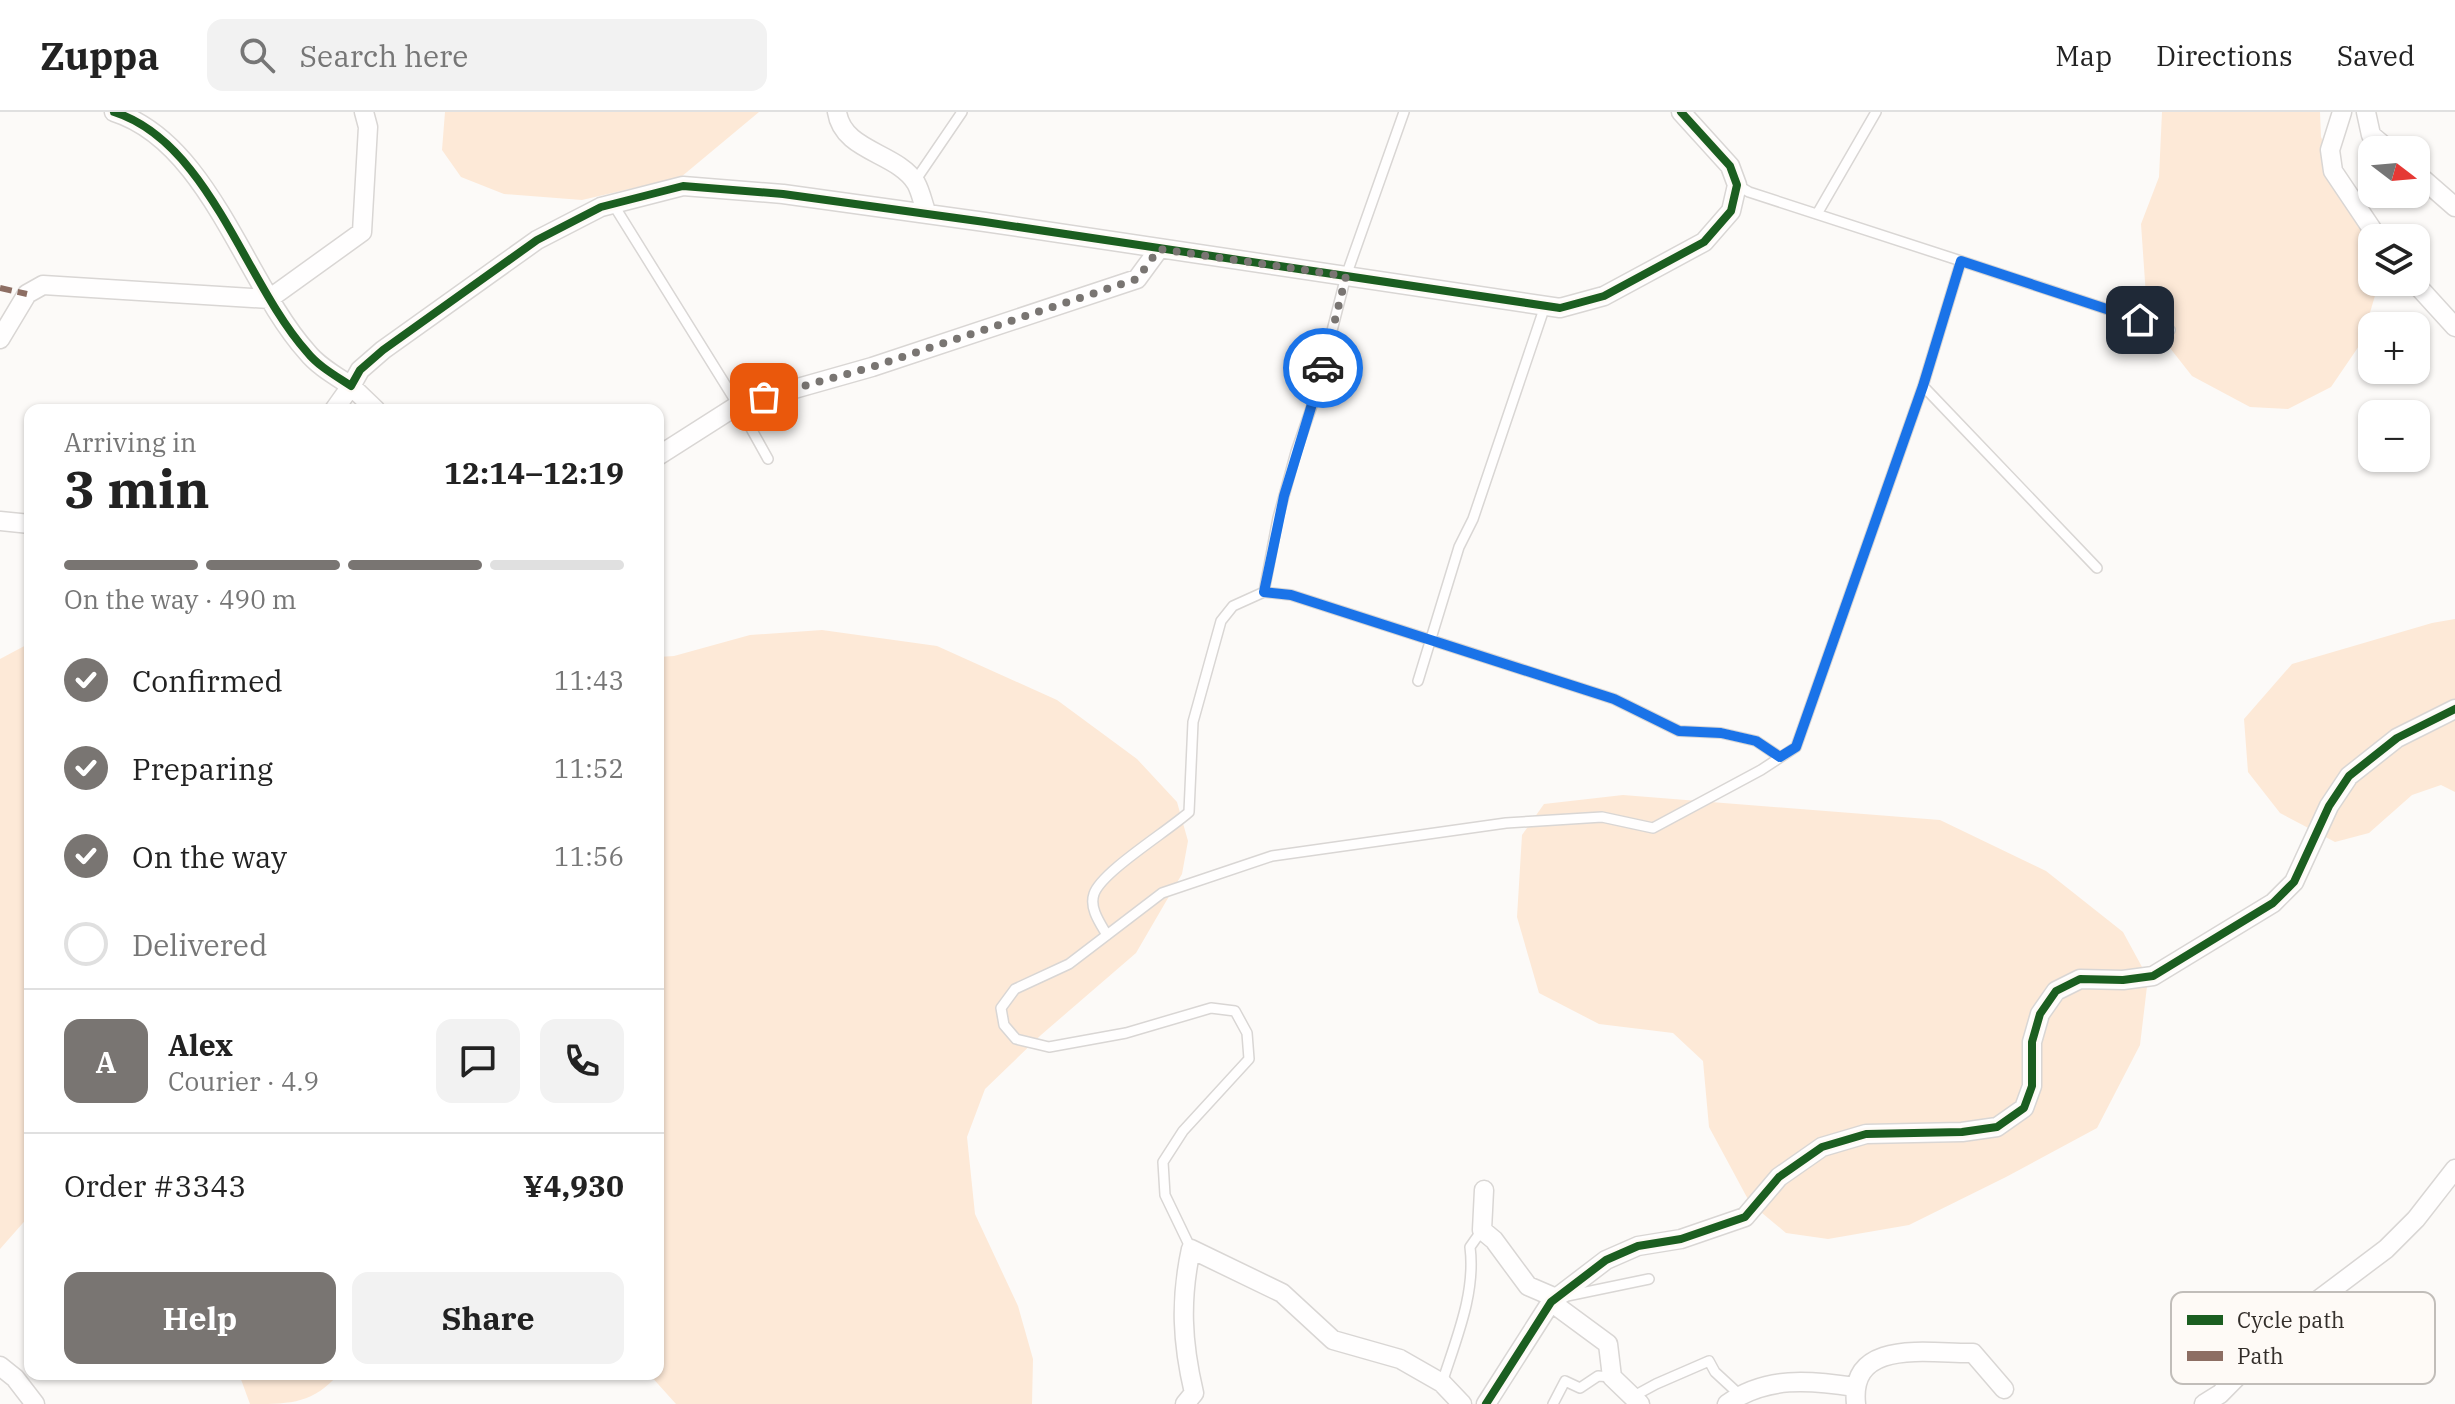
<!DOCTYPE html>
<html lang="en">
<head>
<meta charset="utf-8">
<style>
  body { margin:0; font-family:"IBM Plex Serif",serif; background:#f2f2f2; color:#222; height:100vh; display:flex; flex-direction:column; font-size:30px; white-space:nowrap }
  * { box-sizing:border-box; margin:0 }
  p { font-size:26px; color:#767676 }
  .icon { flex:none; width:44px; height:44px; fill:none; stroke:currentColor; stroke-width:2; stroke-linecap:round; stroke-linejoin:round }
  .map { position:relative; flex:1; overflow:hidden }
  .drawer { position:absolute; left:24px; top:292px; width:640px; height:976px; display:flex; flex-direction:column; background:#fff; border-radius:16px; box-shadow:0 2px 6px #0004 }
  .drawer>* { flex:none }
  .needle { width:52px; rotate:106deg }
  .buttons { position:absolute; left:2358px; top:24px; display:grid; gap:16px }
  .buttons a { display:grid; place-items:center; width:72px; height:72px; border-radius:16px; background:#fff; box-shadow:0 2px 6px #0004; font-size:40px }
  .pin { position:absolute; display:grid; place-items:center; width:68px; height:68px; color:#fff; margin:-34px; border-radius:16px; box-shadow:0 4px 12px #0006 }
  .courier { position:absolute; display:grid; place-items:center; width:80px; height:80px; margin:-40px; border:6px solid #1a73e8; border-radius:50%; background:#fff; color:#222; box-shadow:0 2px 10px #0007 }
  .head em { font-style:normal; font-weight:700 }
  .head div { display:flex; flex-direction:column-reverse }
  .head { display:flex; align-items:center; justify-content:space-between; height:136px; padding:0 40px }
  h1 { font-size:52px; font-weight:700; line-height:60px }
  .bar { display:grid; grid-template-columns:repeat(4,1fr); gap:12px 8px; align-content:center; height:96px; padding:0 40px }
  .bar i { height:10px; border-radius:6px; background:#e0e0e0 }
  .bar .selected { background:#797572 }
  .bar p { grid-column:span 4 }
  .line { display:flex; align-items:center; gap:20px; padding:0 40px; border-top:2px solid #e0e0e0 }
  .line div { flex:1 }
  .round { display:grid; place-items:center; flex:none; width:84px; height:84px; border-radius:16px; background:#f2f2f2 }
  ol { padding:0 40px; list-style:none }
  li { display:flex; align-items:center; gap:24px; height:88px }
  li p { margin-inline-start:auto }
  li .icon { padding:8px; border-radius:50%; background:#797572; color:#fff; stroke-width:4 }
  li:last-child { color:#767676 }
  li i { width:44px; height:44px; border:4px solid #e0e0e0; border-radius:50% }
  .button { display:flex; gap:16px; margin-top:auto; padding:16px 40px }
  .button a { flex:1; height:92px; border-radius:16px; background:#797572; color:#fff; font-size:32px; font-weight:700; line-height:92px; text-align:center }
  .button a+a { background:#f2f2f2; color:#222 }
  header { display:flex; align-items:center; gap:48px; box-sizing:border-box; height:112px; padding:0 40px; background:#fff; border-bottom:2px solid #e0e0e0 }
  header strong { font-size:38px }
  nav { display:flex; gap:44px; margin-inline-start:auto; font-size:28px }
  .search { width:560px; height:72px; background:#f2f2f2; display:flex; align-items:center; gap:20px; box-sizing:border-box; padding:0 28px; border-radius:16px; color:#767676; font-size:30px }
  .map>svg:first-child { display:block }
  .green { fill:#fde9d7 }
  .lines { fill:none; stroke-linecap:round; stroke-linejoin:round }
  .service-casing { stroke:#d9d6d4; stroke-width:12 }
  .minor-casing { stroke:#d9d6d4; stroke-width:21 }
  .service { stroke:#fffefe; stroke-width:9 }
  .minor { stroke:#fffefe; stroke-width:18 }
  .quiet { stroke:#8d6e63; stroke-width:6; stroke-dasharray:12 6; stroke-linecap:butt }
  .cycleway-casing { stroke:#fefaf6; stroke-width:13 }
  .cycleway { stroke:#1b5e20; stroke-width:8 }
  .done { stroke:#797572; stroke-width:8; stroke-dasharray:0 14.4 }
  .route { stroke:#1a73e8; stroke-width:10 }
  .key { fill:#fefaf6; stroke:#c1bdb9; stroke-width:2 }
  .key-label { font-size:22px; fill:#332e2a }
</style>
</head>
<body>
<header>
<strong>Zuppa</strong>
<div class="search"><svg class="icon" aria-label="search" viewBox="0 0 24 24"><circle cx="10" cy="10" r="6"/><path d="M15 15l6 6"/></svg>Search here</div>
<nav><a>Map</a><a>Directions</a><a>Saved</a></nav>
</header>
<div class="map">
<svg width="2455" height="1292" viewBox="0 0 2455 1292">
  <rect width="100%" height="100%" fill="#fcfaf8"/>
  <path class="green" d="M445,0h314l-78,65 -99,23 -78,-6 -43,-17 -19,-27z
    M2162,0h158l1,25 51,102v43h7l-18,61 -30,44 -43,22 -38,-2 -58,-31 -22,-28 -24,-52 -5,-72 18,-47z
    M2455,507v173l-14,-7 -29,10 -43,38 -34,9 -55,-29 -32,-41 -4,-53 48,-55 140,-41z
    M822,518l115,16 120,54 80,59 40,43 11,39 -6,33 -46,79 -95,82 -56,54 -18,48 8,77 43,92 15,53 -1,45h-356l-27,-30h9v-717l16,-1 76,-21z
    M30,531v572l-30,34v-590z
    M1623,683l317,25 106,51 77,61 25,46 -8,67 -43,83 -91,49 -97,48 -81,14 -42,-6 -36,-30 -41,-76 -6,-66 -30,-28 -74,-9 -60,-31 -22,-76 5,-82 22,-31z
    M239,1262h100c-27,30 -48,30 -89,30z"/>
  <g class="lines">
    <defs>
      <path id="service" d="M915,69l47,-69
        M613,92l125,201 30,54
        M1817,102l59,-102
        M1961,149l209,69
        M1923,274l174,182
        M1264,480l14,-74 18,-66 19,-55 31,-121 58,-164
        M1418,569l41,-134 14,-28 72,-213
        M1107,823c-7,-12 -18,-27 -13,-41 7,-22 74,-63 95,-82l4,-90 28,-101 12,-15 31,-14 27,3 323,104 65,32 42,2 35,8 24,16
        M1191,1137l-26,-54 -2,-33 20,-31 66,-72 -2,-26 -12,-22 -24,-3 -85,25 -77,14 -33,-8 -12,-14 -3,-17 14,-19 54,-25 93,-71 110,-37 234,-33 96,-6 51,11 108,-58 35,-23 127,-361 38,-125 -212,-69 -12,-7
        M1567,1184l82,-17
        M1442,1271c14,-44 34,-90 28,-136l12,-17
        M1634,1284l22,-12 53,-23 6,11 26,24
        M1553,1292l12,-23 15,7 18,-12 14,1"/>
      <path id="minor" d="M114,0c95,30 131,171 193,240 11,14 29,24 44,34l9,-16 23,-20 154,-110 64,-33 82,-21 100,8 202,28 575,86 44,-12 100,-54 27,-31 6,-26 -7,-19 -49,-54
        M837,0c6,40 60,40 79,71 5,9 7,21 11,31
        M2342,0l-12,38 3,21 45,67
        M2366,0l5,23 18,15
        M2416,61l39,34
        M2414,170l41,45
        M0,227l27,-45 16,-9 226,14 93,-67 6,-105 -4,-15
        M334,298l17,-24 25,24
        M658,344l80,-51 134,-38 265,-88 22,-30
        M0,409l30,3
        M1484,1078l-2,40 12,10 34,46 28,12
        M1551,1190l57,42 4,33 28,27
        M0,1254l15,12 20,26
        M1185,1292l9,-11c-12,-51 -14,-93 -3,-144l91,44 51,47 67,19 42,24 20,21
        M1486,1292l65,-102 55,-42 32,-14 43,-7 64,-22 34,-40 43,-30 44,-13 96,-2 35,-5 27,-19 8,-22v-44l8,-28 16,-23 24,-12 43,1 30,-4 120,-73 21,-21 35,-76 20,-30 48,-38 58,-29
        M1727,1292c39,-28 83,-24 128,-17
        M1856,1292c-7,-67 74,-50 117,-51l31,36
        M2204,1292l16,-10 77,-78 89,-67 30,-30 39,-50"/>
    </defs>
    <use href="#service" class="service-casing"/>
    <use href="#minor" class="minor-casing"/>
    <use href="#service" class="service"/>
    <use href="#minor" class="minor"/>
    <path class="quiet" d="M0,176l27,6"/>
    <defs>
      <path id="cycleway" d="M114,0c95,30 131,171 193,240 11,14 29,24 44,34l9,-16 23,-20 154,-110 64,-33 82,-21 100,8 202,28 575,86 44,-12 100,-54 27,-31 6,-26 -7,-19 -49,-54
        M1486,1292l65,-102 55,-42 32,-14 43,-7 64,-22 34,-40 43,-30 44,-13 96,-2 35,-5 27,-19 8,-22v-44l8,-28 16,-23 24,-12 43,1 30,-4 120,-73 21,-21 35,-76 20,-30 48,-38 58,-29"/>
    </defs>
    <use href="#cycleway" class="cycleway-casing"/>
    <use href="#cycleway" class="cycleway"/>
  </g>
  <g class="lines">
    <path class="done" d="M764,285l108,-30 265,-88 22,-30 187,27 -23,92"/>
    <path class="route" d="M1323,256l-39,128 -20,96 27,3 323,104 65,32 42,2 35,8 24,16 16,-10 127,-361 38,-125 179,59"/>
  </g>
  <rect x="2171" y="1180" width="264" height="92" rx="12" class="key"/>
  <rect x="2187" y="1203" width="36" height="10" fill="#1b5e20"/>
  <rect x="2187" y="1239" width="36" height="10" fill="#8d6e63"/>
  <g class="key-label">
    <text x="2237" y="1216">Cycle path</text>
    <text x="2237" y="1252">Path</text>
  </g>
</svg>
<div class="buttons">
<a><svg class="needle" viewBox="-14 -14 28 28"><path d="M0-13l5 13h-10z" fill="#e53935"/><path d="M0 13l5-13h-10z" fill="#767676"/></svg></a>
<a><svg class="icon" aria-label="layers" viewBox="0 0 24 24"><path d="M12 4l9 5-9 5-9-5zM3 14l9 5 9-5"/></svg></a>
<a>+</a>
<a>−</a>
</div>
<div class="pin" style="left:764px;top:285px;background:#ea580c"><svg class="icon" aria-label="bag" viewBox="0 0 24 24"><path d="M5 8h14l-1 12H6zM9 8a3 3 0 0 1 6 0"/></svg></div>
<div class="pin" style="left:2140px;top:208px;background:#1f2937"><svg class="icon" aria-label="home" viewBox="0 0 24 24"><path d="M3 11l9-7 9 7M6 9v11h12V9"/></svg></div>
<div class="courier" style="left:1323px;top:256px"><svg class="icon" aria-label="car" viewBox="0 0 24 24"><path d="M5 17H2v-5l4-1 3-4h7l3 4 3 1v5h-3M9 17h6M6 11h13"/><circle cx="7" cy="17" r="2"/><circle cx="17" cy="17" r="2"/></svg></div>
<section class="drawer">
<div class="head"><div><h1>3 min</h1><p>Arriving in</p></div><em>12:14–12:19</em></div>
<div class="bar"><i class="selected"></i><i class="selected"></i><i class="selected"></i><i></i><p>On the way · 490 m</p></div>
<ol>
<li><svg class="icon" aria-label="check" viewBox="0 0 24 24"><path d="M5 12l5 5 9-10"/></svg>Confirmed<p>11:43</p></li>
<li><svg class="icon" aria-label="check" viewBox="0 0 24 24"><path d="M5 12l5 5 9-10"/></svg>Preparing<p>11:52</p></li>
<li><svg class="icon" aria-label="check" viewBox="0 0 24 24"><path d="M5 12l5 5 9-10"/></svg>On the way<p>11:56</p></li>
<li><i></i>Delivered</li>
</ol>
<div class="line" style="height:144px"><b class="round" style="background:#797572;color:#fff">A</b><div><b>Alex</b><p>Courier · 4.9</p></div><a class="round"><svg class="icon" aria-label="chat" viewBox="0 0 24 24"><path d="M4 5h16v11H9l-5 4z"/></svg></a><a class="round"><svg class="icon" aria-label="phone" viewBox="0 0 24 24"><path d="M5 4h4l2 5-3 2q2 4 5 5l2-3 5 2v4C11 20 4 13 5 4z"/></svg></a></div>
<div class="line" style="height:104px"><div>Order #3343</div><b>¥4,930</b></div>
<div class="button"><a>Help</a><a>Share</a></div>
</section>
</div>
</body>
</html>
